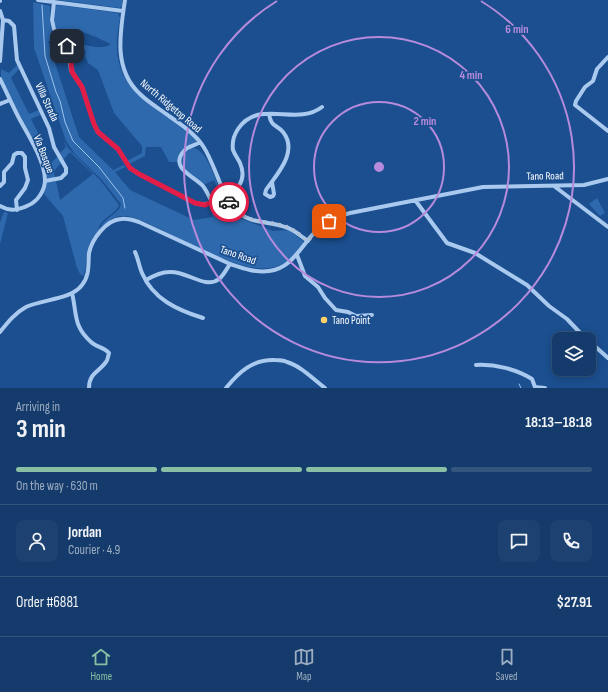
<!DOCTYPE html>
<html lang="en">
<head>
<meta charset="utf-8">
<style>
  body { margin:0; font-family:"Sofia Sans Condensed",sans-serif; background:#1d4271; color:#f1f3f6; height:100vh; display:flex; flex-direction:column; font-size:15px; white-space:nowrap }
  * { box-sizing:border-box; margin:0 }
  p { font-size:13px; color:#9dadc1 }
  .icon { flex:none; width:22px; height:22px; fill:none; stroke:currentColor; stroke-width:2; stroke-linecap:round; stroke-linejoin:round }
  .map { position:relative; height:388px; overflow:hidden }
  .drawer { display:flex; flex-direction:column; background:#143b6b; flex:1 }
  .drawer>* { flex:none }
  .tools { position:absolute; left:552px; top:332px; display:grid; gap:8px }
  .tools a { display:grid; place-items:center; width:44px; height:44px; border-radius:8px; background:#143b6b; box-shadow:0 2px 10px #0003,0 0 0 1px #33557e; font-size:20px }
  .pin { position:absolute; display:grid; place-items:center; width:34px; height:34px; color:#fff; margin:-17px; border-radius:8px; box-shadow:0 2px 6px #0006 }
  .courier { position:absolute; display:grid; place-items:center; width:40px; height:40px; margin:-20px; border:3px solid #e11d48; border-radius:50%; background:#fff; color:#222; box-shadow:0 1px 5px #0007 }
  .overview em { font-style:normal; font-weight:700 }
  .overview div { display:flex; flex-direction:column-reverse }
  .overview { display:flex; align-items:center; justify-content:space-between; height:68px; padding:0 16px }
  h1 { font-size:26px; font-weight:700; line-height:30px }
  .bar { display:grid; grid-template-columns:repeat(4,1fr); gap:6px 4px; align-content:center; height:48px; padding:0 16px }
  .bar i { height:5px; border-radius:3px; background:#33557e }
  .bar .active { background:#8abfa5 }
  .bar p { grid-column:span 4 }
  .line { display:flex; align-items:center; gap:10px; padding:0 16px; border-top:1px solid #33557e }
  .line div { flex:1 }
  .round { display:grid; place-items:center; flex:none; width:42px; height:42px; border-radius:8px; background:#1d4271 }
  .tabs { display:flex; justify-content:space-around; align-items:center; height:56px; border-top:1px solid #33557e; background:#143b6b; font-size:11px; color:#9dadc1 }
  .tabs a { display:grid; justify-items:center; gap:2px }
  .tabs .active { color:#8abfa5 }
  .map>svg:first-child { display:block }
  .green { fill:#2e69ad }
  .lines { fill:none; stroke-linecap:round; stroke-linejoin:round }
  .stream { stroke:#9cc4f0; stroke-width:1 }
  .minor { stroke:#a9c9ee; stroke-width:4 }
  .done { stroke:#afc1d8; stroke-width:4; stroke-dasharray:0 7.2 }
  .route { stroke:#e11d48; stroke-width:5 }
  .ring { fill:none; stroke:#b68bdc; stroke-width:2 }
  .poi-dot { fill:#ffd166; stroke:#1b4f8f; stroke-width:1.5 }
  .labels { text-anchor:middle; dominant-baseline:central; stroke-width:3.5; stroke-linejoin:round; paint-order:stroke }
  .street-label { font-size:11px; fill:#fff; stroke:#1b4f8f }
  .poi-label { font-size:11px; fill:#fff; stroke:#1b4f8f; text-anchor:start }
  .centre { fill:#b68bdc; stroke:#1b4f8f; stroke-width:2 }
  .ring-label { font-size:12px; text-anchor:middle; font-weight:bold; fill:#b68bdc; stroke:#1b4f8f; stroke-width:3.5; stroke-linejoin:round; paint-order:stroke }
</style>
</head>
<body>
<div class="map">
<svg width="608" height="388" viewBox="0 0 608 388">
  <rect width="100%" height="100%" fill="#1b4f8f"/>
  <path class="green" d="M58,0h64v6l-2,2z
    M33,2l17,4c0,14 -2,25 9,36l-11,-1 31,96 34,33 11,-5 1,2 -10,5 15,18 64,30 19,-3 -3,-11 15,-5 12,14 5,4 31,12 16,-1 14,11v3c-7,9 -14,18 -25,22 -31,12 -91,-24 -120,-38 -11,-5 -25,-13 -37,-12 -9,1 -15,7 -21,13 3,-11 19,-14 21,-25l-19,-24 -27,-26 -9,-13 -32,-93z
    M59,5l59,8 2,5c-2,11 -4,22 -3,33 4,47 50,60 79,89v2c-10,6 -16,8 -18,20h-9l-8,-15h-15l-1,9 -16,8 -2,-3 15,-8v-7l-28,-33 -16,-43 -10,-7 -3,-7 1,-5 -8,-8c10,3 24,7 33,1 -7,-3 -28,-14 -34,-13l-2,2 1,8 -10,1c-10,-10 -15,-22 -10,-36z
    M18,64l2,4 -9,10 18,36 10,-4 1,5 -9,4 15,30 5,14 7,-7 4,6 -8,9 1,7 -7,1 -1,-2 -13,-34 -33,-64v-10l8,4z
    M63,140l6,9 31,31 19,25c-3,10 -20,13 -20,25 -6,7 -11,15 -12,24 -2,7 0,16 -4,22l-3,-2 -3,-6 -14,-52 -19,-22 3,-11 9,-2 4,19 33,-26 -23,-22 -7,8 -4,-6 7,-7z
    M193,148c14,1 23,34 29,46l-1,2 -7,-16 -11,5c-6,-5 -13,-9 -18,-15 -8,-8 -1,-19 8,-22z
    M597,198l8,15 -5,3 -11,-12z
    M4,212l4,1 -8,31v-22z"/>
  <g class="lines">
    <path class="stream" d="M42,5l3,51 11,36 4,9 5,21 8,19 26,26 21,27 3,4 2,10
      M519,384l2,4"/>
    <path class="minor" d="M38,0l85,11
      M125,0c-5,33 -12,69 15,94 9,9 20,15 29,22 13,9 26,18 34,30 13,19 19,54 36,67 13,11 30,8 46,14 9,2 15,9 23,14
      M0,1v-1
      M54,2l-2,18 2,9 14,19 3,22 11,17 12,37 4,8 20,17 12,19 9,6 56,29c10,3 16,0 26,-4 15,-6 27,-18 19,-36 -2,-4 -5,-8 -7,-13 -1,-7 1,-15 5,-21 21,-31 58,-2 84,-22
      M0,11l3,9 -3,41
      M3,20l6,1 5,5 3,34 32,68 5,19 12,21v5l-5,5 -16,3
      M608,57l-11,12 -4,12 -8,6 -9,14 -1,4 33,26
      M0,79c7,14 13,28 20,41 9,16 25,42 25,60 0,10 -7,21 -16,25 -10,5 -19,7 -29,1
      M0,104l10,-4
      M269,114c2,13 7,10 14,18 16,20 -7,43 -17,58l-1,4 5,3 3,-1 1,-2 -2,-12
      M200,142c-5,4 -12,4 -16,9 -15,17 10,25 19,35 4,5 6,11 9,16
      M0,186l4,-4v-10l8,-9 2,-8 3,-2h5l3,4v11l3,12 -3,8 -9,12 1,10
      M554,186l54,41
      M415,200l32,43 28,10 52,32 22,21 18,13 19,20
      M135,252c3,6 4,14 7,21 11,26 35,37 61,45
      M297,255l8,21 13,11 7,11 11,12 12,2 8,4 16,-1
      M146,280c7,-4 15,-8 23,-8 17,-2 36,18 50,7 5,-4 8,-11 11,-15
      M72,293c5,21 1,33 19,49 5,5 13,5 18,11 -1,3 -1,7 -3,9 -7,10 -17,11 -17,26
      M0,332c8,-10 15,-19 26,-25 17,-8 45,-7 56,-22 8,-10 6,-21 7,-32 3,-14 17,-33 32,-34 6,-1 12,1 18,3l91,42c12,4 26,9 39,7 24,-3 32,-26 48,-41 9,-9 21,-14 33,-17l133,-26 101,-2 24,-6
      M589,341l19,17
      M476,365c19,-1 40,4 56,14l3,8 10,1
      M226,388c13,-16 27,-29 49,-28 4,0 8,0 12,2 14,4 26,17 38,26"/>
  </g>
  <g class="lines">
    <path class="done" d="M229,202c16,24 36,17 58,25 8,3 14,9 21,14l8,-11 13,-9"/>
    <path class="route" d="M67,46l3,7 2,19 10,15 12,37 4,8 20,17 12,19 9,6 56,29 10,2 22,-9 2,6"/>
  </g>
  <g class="ring">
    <circle cx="379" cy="167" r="65"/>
    <circle cx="379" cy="167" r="130"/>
    <path d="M481 1A195 195 0 1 1 277 1"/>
  </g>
  <circle class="poi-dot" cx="324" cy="320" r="4"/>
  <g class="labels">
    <g class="street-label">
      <text transform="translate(47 102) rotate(65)">Villa Strada</text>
      <text transform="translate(171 106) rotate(40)">North Ridgetop Road</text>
      <text transform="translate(44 154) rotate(69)">Via Bosque</text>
      <text transform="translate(545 176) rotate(-1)">Tano Road</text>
      <text transform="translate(238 255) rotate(19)">Tano Road</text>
    </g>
    <g class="poi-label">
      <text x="332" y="320">Tano Point</text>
    </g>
  </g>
  <circle cx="379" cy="167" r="6" class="centre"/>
  <g class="ring-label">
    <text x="517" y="33">6 min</text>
    <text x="471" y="79">4 min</text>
    <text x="425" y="125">2 min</text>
  </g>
</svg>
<div class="tools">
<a><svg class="icon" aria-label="layers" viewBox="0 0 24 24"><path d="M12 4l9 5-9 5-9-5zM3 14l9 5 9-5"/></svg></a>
</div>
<div class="pin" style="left:329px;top:221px;background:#ea580c"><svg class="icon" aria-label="bag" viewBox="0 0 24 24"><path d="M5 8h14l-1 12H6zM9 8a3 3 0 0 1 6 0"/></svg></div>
<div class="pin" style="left:67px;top:46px;background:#1f2937"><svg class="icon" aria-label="home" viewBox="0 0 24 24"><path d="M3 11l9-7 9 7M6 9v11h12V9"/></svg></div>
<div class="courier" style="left:229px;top:202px"><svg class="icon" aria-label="car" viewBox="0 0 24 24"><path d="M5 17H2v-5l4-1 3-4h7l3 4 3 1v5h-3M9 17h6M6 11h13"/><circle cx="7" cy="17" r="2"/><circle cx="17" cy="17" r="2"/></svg></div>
</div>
<section class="drawer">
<div class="overview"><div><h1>3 min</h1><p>Arriving in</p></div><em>18:13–18:18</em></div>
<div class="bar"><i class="active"></i><i class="active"></i><i class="active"></i><i></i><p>On the way · 630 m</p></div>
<div class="line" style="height:72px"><a class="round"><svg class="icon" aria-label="person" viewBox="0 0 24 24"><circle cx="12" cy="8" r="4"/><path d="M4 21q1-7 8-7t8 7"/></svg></a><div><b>Jordan</b><p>Courier · 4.9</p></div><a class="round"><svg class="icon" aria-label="chat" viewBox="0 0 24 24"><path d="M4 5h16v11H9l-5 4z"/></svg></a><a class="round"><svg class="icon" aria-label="phone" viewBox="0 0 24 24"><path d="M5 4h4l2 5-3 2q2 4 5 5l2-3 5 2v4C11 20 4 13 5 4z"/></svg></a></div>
<div class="line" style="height:52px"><div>Order #6881</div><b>$27.91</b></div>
</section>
<nav class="tabs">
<a class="active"><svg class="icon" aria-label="home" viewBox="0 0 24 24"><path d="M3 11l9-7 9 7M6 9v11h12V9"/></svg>Home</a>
<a><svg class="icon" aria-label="map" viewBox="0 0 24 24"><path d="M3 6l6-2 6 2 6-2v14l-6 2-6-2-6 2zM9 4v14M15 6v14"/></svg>Map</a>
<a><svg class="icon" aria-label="saved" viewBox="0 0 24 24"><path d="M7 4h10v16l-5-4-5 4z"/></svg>Saved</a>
</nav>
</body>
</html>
